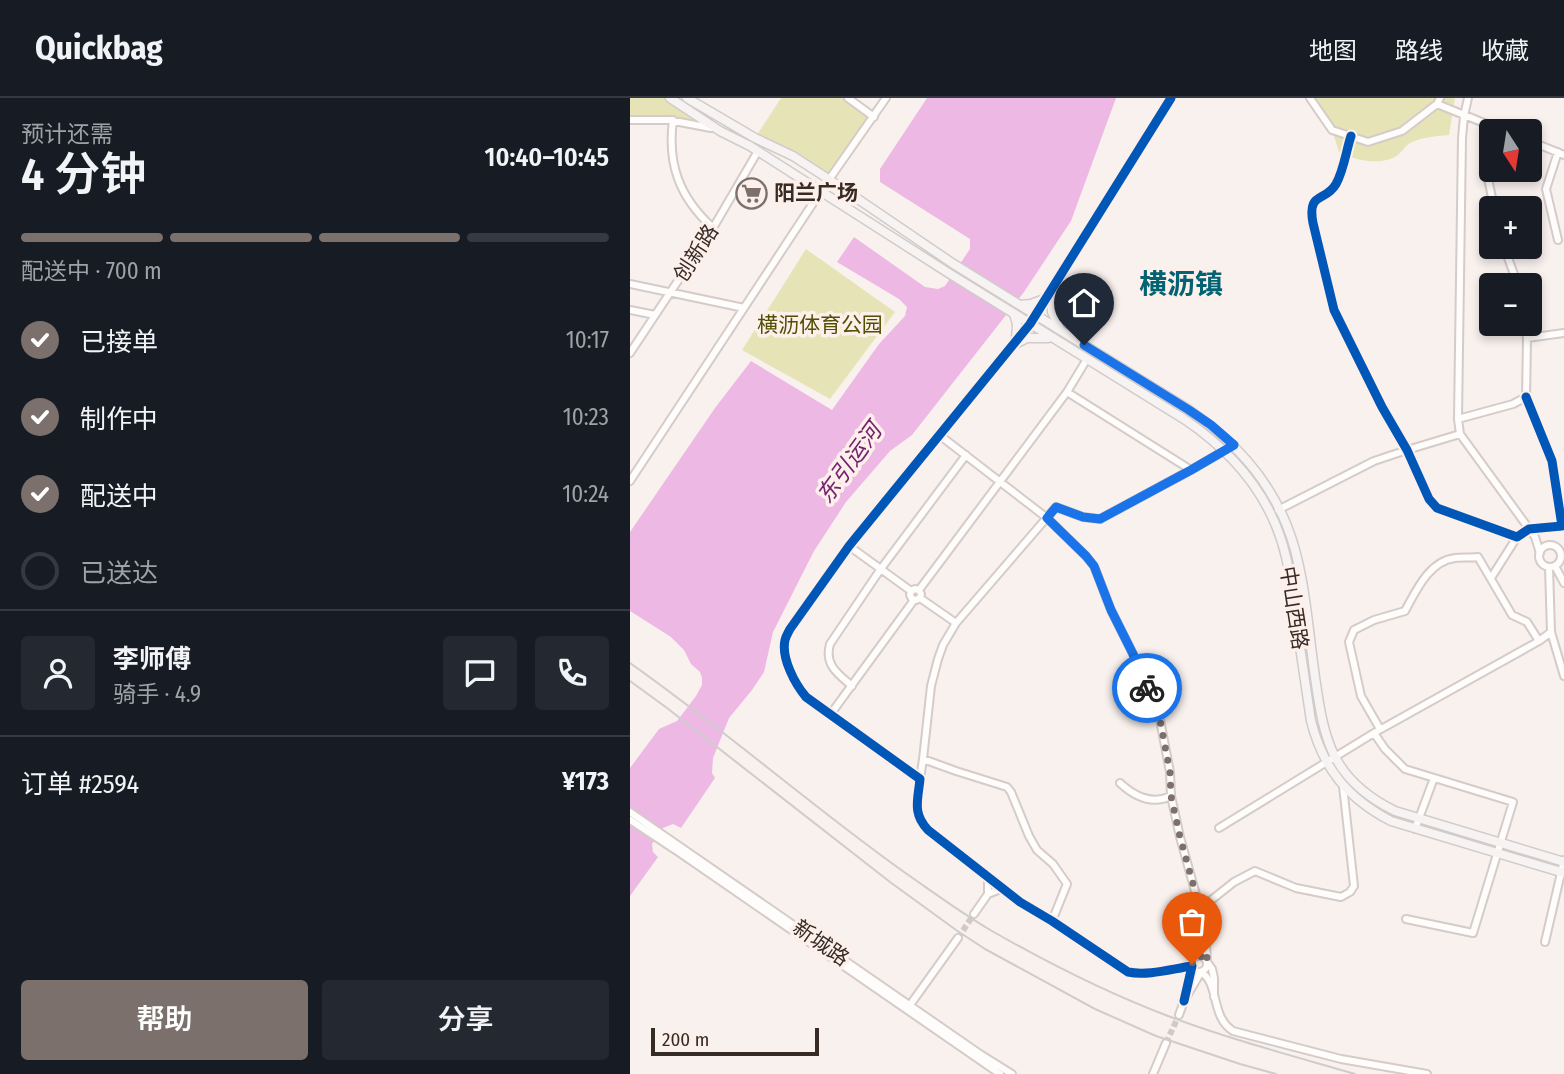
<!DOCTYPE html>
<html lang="zh">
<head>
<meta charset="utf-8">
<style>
  body { margin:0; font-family:"Fira Sans Condensed","Noto Sans SC",sans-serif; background:#242831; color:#f1f3f6; height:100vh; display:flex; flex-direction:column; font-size:26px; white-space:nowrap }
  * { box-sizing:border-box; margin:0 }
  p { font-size:23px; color:#9ea1a6 }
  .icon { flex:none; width:38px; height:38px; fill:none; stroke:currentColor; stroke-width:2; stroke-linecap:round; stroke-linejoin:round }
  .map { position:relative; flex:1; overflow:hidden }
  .sheet { display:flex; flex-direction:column; background:#171b24; width:630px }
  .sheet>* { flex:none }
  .needle { width:46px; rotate:168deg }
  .tools { position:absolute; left:849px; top:21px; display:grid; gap:14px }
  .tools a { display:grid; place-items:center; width:63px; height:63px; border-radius:7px; background:#171b24; box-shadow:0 4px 10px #0003; font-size:35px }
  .scale { position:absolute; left:21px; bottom:18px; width:168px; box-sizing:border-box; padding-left:7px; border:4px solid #372b26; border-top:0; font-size:19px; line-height:24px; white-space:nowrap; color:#372b26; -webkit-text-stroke:5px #fdefea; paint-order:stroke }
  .pin { position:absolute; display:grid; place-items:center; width:60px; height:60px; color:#fff; margin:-72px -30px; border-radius:50% 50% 50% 0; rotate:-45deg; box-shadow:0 0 7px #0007 }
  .pin .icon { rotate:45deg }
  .courier { position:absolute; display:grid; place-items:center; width:70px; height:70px; margin:-35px; border:5px solid #1a73e8; border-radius:50%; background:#fff; color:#222; box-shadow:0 2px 9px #0007 }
  .headline em { font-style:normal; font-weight:600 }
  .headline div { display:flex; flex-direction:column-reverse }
  .headline { display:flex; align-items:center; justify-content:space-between; height:119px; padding:0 21px }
  h1 { font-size:46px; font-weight:600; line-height:52px }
  .bar { display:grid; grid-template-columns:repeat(4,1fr); gap:10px 7px; align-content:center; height:84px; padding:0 21px }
  .bar i { height:9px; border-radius:5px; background:#363941 }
  .bar .selected { background:#7b706c }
  .bar p { grid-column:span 4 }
  .line { display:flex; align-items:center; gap:18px; padding:0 21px; border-top:2px solid #363941 }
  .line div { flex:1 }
  .round { display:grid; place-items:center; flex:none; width:74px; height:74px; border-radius:7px; background:#242831 }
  ol { padding:0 21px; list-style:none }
  li { display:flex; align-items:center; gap:21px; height:77px }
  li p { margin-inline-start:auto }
  li .icon { padding:7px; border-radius:50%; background:#7b706c; color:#fff; stroke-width:4 }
  li:last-child { color:#9ea1a6 }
  li i { width:38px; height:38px; border:4px solid #363941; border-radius:50% }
  .button { display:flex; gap:14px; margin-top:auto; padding:14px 21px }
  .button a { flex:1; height:80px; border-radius:7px; background:#7b706c; color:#fff; font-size:28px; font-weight:600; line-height:80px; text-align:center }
  .button a+a { background:#242831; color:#f1f3f6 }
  header { display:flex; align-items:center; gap:42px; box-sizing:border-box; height:98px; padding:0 35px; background:#171b24; border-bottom:2px solid #363941 }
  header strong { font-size:33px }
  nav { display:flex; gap:38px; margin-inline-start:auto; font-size:24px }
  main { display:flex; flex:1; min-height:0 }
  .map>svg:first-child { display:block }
  .green { fill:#e6e4b7 }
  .water { fill:#edb8e4 }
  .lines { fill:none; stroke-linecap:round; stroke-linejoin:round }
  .minor-tunnel { stroke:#d2c9c6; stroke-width:6; stroke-dasharray:6 3; stroke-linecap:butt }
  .minor-casing { stroke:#d5cbc8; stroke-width:10 }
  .major-casing { stroke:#d1ccc9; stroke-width:11 }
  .minor { stroke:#fefdfc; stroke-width:6 }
  .major { stroke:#f8f3f3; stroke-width:8 }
  .rail { stroke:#cfcccc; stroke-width:2 }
  .cycleway-casing { stroke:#fdefea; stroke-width:13 }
  .cycleway { stroke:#0057b8; stroke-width:9 }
  .done { stroke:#7b706c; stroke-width:7; stroke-dasharray:0 12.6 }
  .route { stroke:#1a73e8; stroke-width:9 }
  .labels { text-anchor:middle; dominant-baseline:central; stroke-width:7; stroke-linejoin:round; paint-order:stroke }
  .poi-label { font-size:21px; font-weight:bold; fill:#372b26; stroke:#fdefea; text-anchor:start }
  .street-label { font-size:21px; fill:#372b26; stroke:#fdefea }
  .park-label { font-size:21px; fill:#505005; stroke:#fdefea }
  .water-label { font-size:23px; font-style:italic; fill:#74226f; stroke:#fdefea }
  .district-label { font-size:28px; font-weight:bold; fill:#026373; stroke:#fdefea }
</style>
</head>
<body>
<header>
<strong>Quickbag</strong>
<nav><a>地图</a><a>路线</a><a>收藏</a></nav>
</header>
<main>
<section class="sheet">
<div class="headline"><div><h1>4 分钟</h1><p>预计还需</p></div><em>10:40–10:45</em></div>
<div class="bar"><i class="selected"></i><i class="selected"></i><i class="selected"></i><i></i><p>配送中 · 700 m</p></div>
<ol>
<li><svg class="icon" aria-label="check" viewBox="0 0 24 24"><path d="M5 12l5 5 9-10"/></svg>已接单<p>10:17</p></li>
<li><svg class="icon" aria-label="check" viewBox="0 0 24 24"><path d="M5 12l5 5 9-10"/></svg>制作中<p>10:23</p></li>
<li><svg class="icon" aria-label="check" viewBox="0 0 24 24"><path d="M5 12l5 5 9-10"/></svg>配送中<p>10:24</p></li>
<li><i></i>已送达</li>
</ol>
<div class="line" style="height:126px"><a class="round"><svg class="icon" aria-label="person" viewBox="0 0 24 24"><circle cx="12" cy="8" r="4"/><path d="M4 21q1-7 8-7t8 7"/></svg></a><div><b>李师傅</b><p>骑手 · 4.9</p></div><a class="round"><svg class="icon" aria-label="chat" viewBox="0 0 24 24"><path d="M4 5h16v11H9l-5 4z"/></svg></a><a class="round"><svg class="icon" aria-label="phone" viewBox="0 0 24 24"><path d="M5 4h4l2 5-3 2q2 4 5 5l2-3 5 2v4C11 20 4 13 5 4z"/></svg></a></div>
<div class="line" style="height:91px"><div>订单 #2594</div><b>¥173</b></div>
<div class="button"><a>帮助</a><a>分享</a></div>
</section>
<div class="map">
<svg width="934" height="976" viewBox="0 0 934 976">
  <rect width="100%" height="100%" fill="#f9f1ee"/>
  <path class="green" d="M0,0h37l53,33 -17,-6 -73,-5z
    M151,0h67l26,19 -44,63 -75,-42z
    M680,0h145l-6,37c-13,1 -26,2 -39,8 -6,4 -10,12 -17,15 -17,7 -39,2 -54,-6l-7,-22z
    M176,151l89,63 -65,87 -88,-49z"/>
  <path class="water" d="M297,0h189l-45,123 -47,71 -112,143 -22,16 -44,51 -32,49 -41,81 -9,40 -12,18 -23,28 -16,40 -1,15 3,5 -34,50 -8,-4 -10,4 -11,16 1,8 5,5 -28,39v-128l29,-39 18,-8 19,-25 6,-11v-7l-2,-6 -9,-8 -7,-14 -13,-13 -41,-26v-79l85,-124 36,-47 81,49 47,-66 26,-28 2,-9 -8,-8 -62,-37 17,-25 71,50 13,2 7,-3 25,-37v-10l-90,-57v-13z"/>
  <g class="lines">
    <path class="minor-tunnel" d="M328,840l16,-24
      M536,945l13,-28"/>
    <defs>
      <path id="minor" d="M218,0l26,19
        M541,0l-141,226 -181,222 -59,83c-2,4 -4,7 -5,11 -4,18 10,44 21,57l114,82c-2,21 -8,34 8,51l92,72 32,19 76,51c20,4 43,-3 64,-6l-8,35
        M680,0l22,32 36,12 34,-11 35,-27 3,-6
        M838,0l-4,18 -2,22 -4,281 2,15 75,103 5,16
        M807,6l67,27
        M0,22h39l42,8
        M43,22c-6,45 7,78 40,108
        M721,38c-5,15 -7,34 -15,48 -11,19 -29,7 -23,39l21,87 48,97 25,43 22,49 8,9 80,29 12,-8 33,-3 -10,-65 -26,-64
        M900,43l34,14
        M928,54l-12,37 12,51
        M856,70l8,40
        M874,149l14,38
        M0,186l114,24
        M0,212l25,5
        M897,240l37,-5
        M0,255l83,-125 45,-77
        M437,294l124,78
        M828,321l55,-15 13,-7 1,-59 -3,-14
        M308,336l109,84 39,38 8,10 17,44 22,44 27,66 10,52 1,24 9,41 20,72 6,34 1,19 5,7 2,9v19
        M0,383l191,-290 65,-93
        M648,412l96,-49 33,-11 53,-16
        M909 458a11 11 0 1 1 22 0a11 11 0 1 1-22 0Z
        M219,448l62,45
        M925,468l9,17
        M919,469l2,65 13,44
        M861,480l26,-41
        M289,492l-4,-1 -4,2 -1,4 2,4 4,1 4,-2 1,-4 -2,-4 148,-198 20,-33
        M290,500l36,25
        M222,588c-14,-12 -28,-21 -22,-42l50,-74 86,-115
        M200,617l84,-115
        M750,631l-19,-33 -12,-54 5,-12 20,-10 31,-9c11,-20 24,-50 50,-53 7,-1 16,0 23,-1l34,58 15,7 12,19
        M744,635l11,16 20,20 108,33 -40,131 -67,-14
        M293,661l8,-73 7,-27 5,-14 13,-22 100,-116 27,10 17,2 91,-49 43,-25
        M290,681l3,-20 33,12 51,16 4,5 18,44 8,14 16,14 14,20 -15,37
        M490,685c14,13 32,22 51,13
        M0,714l350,242 32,20
        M0,722l50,33 320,221
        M589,730l155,-95 165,-92 12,-9
        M785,731l19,-51
        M358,778v18l15,-6
        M570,811l34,-27 21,-11 41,17 45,9 9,-5 4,-6 -11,-100
        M344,816l14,-20
        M915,844l19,-82
        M561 866a8 8 0 1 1 16 0a8 8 0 1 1-16 0Z
        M564,860l7,-27
        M280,907l48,-67
        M549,917l5,-14 17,-29c19,12 9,44 32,59l108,28 86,15
        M523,976l13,-31"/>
      <path id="major" d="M40,0l50,33 30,15 197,126 237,147c49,33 88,78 102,138 5,21 7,42 10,63 5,34 10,67 15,101 12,47 36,77 80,100l173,52
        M57,0l68,40 38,18 37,24 122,83 237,147c44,30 78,66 98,116 18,44 21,104 28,151 9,64 17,103 80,134l169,51
        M421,192l1,22 8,17
        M390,207l11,-1 16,-6
        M384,216l3,10 -1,16
        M381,248l16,-8h21"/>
    </defs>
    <use href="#minor" class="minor-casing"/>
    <use href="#major" class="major-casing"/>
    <use href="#minor" class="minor"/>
    <use href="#major" class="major"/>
    <path class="rail" d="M0,565c94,66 180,142 274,209 29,20 57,41 88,59 56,32 115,62 176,85 61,23 125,40 187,58
      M0,583l37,27 223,174 66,48 29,19 110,60 61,27 84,28 36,10"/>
    <defs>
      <path id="cycleway" d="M541,0l-141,226 -181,222 -59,83c-2,4 -4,7 -5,11 -4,18 10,44 21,57l114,82c-2,21 -8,34 8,51l92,72 32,19 76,51c20,4 43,-3 64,-6l-8,35
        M721,38c-5,15 -7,34 -15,48 -11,19 -29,7 -23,39l21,87 48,97 25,43 22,49 8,9 80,29 12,-8 33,-3 -10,-65 -26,-64"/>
    </defs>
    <use href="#cycleway" class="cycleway-casing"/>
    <use href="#cycleway" class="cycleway"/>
  </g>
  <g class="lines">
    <path class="done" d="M517,590l13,32 10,52 1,24 9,41 20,72 7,42v11l-3,-4 -4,-2 -7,3 -1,5"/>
    <path class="route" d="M454,247l105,65 22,15 23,20 -43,25 -91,49 -17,-2 -27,-10 -9,11 39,38 8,10 17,44 22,44 14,34"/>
  </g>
  <defs>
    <symbol id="supermarket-ring" viewBox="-11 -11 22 22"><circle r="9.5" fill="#fdefea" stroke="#7b706c" stroke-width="1.5"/><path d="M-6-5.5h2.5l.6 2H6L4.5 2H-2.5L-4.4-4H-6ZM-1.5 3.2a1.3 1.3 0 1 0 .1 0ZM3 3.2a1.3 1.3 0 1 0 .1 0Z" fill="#7b706c"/></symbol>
  </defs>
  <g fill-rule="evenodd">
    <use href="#supermarket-ring" x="104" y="78" width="35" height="35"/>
  </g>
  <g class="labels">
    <g class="poi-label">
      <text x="144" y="95">阳兰广场</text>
    </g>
    <g class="street-label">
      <text transform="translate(66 155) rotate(-57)">创新路</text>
      <text transform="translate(664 510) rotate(81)">中山西路</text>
      <text transform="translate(191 845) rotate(35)">新城路</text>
    </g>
    <g class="park-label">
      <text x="190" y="227">横沥体育公园</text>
    </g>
    <g class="water-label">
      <text transform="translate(219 365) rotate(-54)">东引运河</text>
    </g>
    <g class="district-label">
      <text x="551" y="186">横沥镇</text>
    </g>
  </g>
</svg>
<div class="tools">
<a><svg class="needle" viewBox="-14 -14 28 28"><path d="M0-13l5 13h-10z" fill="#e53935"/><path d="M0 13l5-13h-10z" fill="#9ea1a6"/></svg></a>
<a>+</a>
<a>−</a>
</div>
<div class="scale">200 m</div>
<div class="pin" style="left:562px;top:866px;background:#ea580c"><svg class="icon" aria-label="bag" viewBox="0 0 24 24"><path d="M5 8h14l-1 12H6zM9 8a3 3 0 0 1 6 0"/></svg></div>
<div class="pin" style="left:454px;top:247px;background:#1f2937"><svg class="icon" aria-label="home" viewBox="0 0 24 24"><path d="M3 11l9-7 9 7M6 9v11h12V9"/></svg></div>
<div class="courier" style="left:517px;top:590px"><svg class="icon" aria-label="bike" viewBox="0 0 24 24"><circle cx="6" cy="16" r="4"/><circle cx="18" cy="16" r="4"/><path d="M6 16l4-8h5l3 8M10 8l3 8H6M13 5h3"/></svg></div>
</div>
</main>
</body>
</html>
